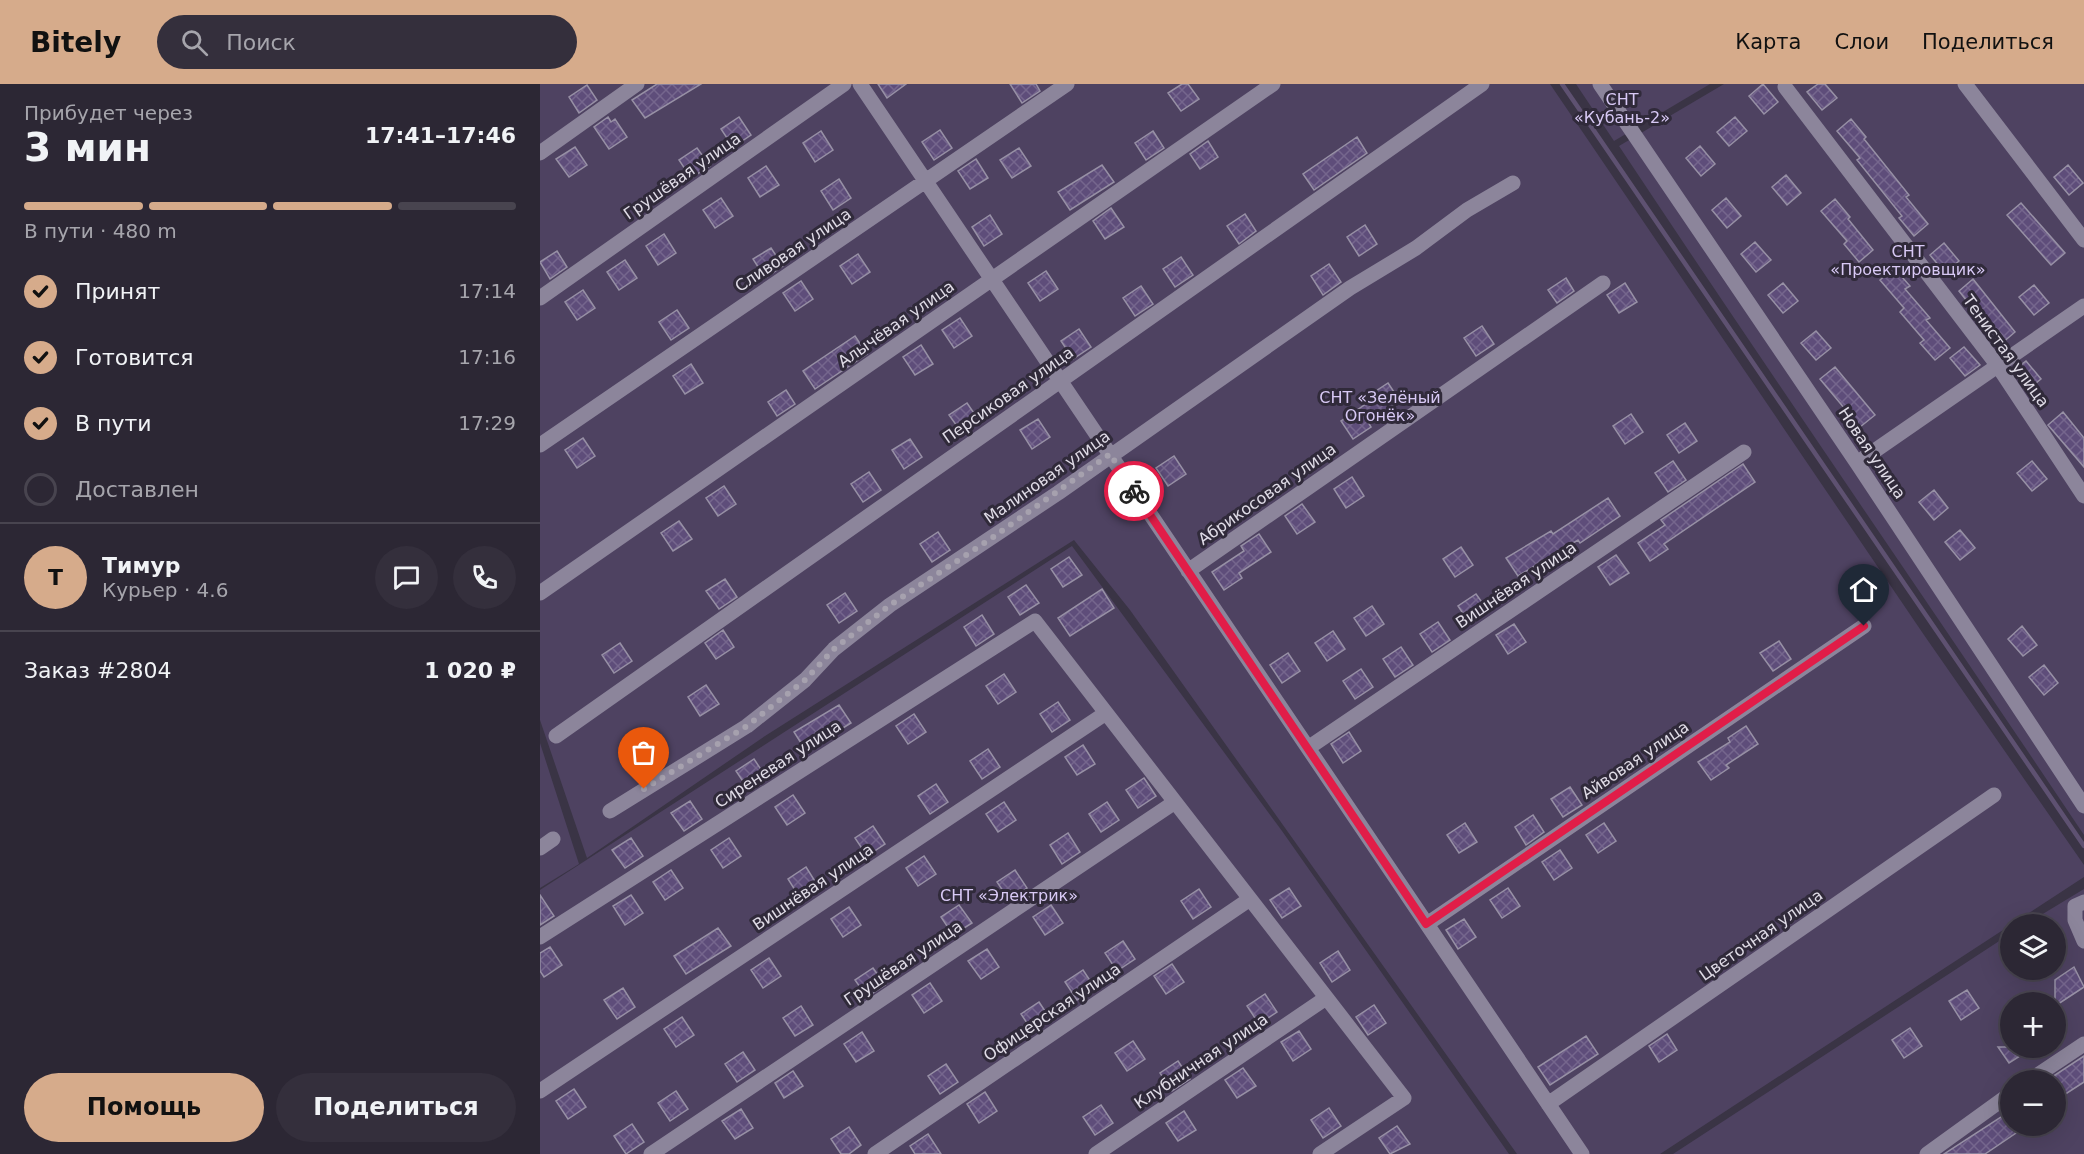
<!DOCTYPE html>
<html lang="ru">
<head>
<meta charset="utf-8">
<style>
  body { margin:0; font-family:"DejaVu Sans",sans-serif; background:#342f3c; color:#f1f3f6; height:100vh; display:flex; flex-direction:column; font-size:22px; white-space:nowrap }
  * { box-sizing:border-box; margin:0 }
  p { font-size:20px; color:#a6a5ac }
  .icon { flex:none; width:33px; height:33px; fill:none; stroke:currentColor; stroke-width:2; stroke-linecap:round; stroke-linejoin:round }
  .map { position:relative; flex:1; overflow:hidden }
  .side { display:flex; flex-direction:column; background:#2c2734; width:540px }
  .side>* { flex:none }
  .fabs { position:absolute; left:1460px; top:830px; display:grid; gap:12px }
  .fabs a { display:grid; place-items:center; width:66px; height:66px; border-radius:50%; background:#2c2734; box-shadow:0 6px 24px #0002,0 0 0 2px #48444f; font-size:30px }
  .pin { position:absolute; display:grid; place-items:center; width:51px; height:51px; color:#fff; margin:-62px -26px; border-radius:50% 50% 50% 0; rotate:-45deg; box-shadow:0 0 6px #0007 }
  .pin .icon { rotate:45deg }
  .courier { position:absolute; display:grid; place-items:center; width:60px; height:60px; margin:-30px; border:4px solid #e11d48; border-radius:50%; background:#fff; color:#222; box-shadow:0 2px 8px #0007 }
  .headline em { font-style:normal; font-weight:800 }
  .headline div { display:flex; flex-direction:column-reverse }
  .headline { display:flex; align-items:center; justify-content:space-between; height:102px; padding:0 24px }
  h1 { font-size:39px; font-weight:800; line-height:45px }
  .bar { display:grid; grid-template-columns:repeat(4,1fr); gap:9px 6px; align-content:center; height:72px; padding:0 24px }
  .bar i { height:8px; border-radius:4px; background:#48444f }
  .bar .active { background:#d6ab8b }
  .bar p { grid-column:span 4 }
  .line { display:flex; align-items:center; gap:15px; padding:0 24px; border-top:2px solid #48444f }
  .line div { flex:1 }
  .round { display:grid; place-items:center; flex:none; width:63px; height:63px; border-radius:32px; background:#342f3c }
  ol { padding:0 24px; list-style:none }
  li { display:flex; align-items:center; gap:18px; height:66px }
  li p { margin-inline-start:auto }
  li .icon { padding:6px; border-radius:50%; background:#d6ab8b; color:#111; stroke-width:4 }
  li:last-child { color:#a6a5ac }
  li i { width:33px; height:33px; border:3px solid #48444f; border-radius:50% }
  .primary-button { display:flex; gap:12px; margin-top:auto; padding:12px 24px }
  .primary-button a { flex:1; height:69px; border-radius:36px; background:#d6ab8b; color:#111; font-size:24px; font-weight:800; line-height:69px; text-align:center }
  .primary-button a+a { background:#342f3c; color:#f1f3f6 }
  header { display:flex; align-items:center; gap:36px; box-sizing:border-box; height:84px; padding:0 30px; background:#d6ab8b; color:#111 }
  header strong { font-size:28px }
  nav { display:flex; gap:33px; margin-inline-start:auto; font-size:21px }
  .search { width:420px; height:54px; background:#342f3c; display:flex; align-items:center; gap:15px; box-sizing:border-box; padding:0 21px; border-radius:33px; color:#a6a5ac; font-size:22px }
  main { display:flex; flex:1; min-height:0 }
  .map>svg:first-child { display:block }
  .garden { fill:#4e4261; fill-rule:evenodd }
  .lines { fill:none; stroke-linecap:round; stroke-linejoin:round }
  .stream { stroke:#5e5171; stroke-width:4.5 }
  .building { fill:url(#building-cross-hatch); stroke:#9790a5; stroke-width:1.5 }
  .minor { stroke:#8c859b; stroke-width:15 }
  .done { stroke:#a6a1ae; stroke-width:6; stroke-dasharray:0 10.8 }
  .route { stroke:#e11d48; stroke-width:8 }
  .labels { text-anchor:middle; dominant-baseline:central; stroke-width:6; stroke-linejoin:round; paint-order:stroke }
  .park-label { font-size:16px; fill:#d8c9f5; stroke:#302a3a }
  .street-label { font-size:16px; fill:#e0dce7; stroke:#302a3a }
</style>
</head>
<body>
<header>
<strong>Bitely</strong>
<div class="search"><svg class="icon" aria-label="search" viewBox="0 0 24 24"><circle cx="10" cy="10" r="6"/><path d="M15 15l6 6"/></svg>Поиск</div>
<nav><a>Карта</a><a>Слои</a><a>Поделиться</a></nav>
</header>
<main>
<section class="side">
<div class="headline"><div><h1>3 мин</h1><p>Прибудет через</p></div><em>17:41–17:46</em></div>
<div class="bar"><i class="active"></i><i class="active"></i><i class="active"></i><i></i><p>В пути · 480 m</p></div>
<ol>
<li><svg class="icon" aria-label="check" viewBox="0 0 24 24"><path d="M5 12l5 5 9-10"/></svg>Принят<p>17:14</p></li>
<li><svg class="icon" aria-label="check" viewBox="0 0 24 24"><path d="M5 12l5 5 9-10"/></svg>Готовится<p>17:16</p></li>
<li><svg class="icon" aria-label="check" viewBox="0 0 24 24"><path d="M5 12l5 5 9-10"/></svg>В пути<p>17:29</p></li>
<li><i></i>Доставлен</li>
</ol>
<div class="line" style="height:108px"><b class="round" style="background:#d6ab8b;color:#111">Т</b><div><b>Тимур</b><p>Курьер · 4.6</p></div><a class="round"><svg class="icon" aria-label="chat" viewBox="0 0 24 24"><path d="M4 5h16v11H9l-5 4z"/></svg></a><a class="round"><svg class="icon" aria-label="phone" viewBox="0 0 24 24"><path d="M5 4h4l2 5-3 2q2 4 5 5l2-3 5 2v4C11 20 4 13 5 4z"/></svg></a></div>
<div class="line" style="height:78px"><div>Заказ #2804</div><b>1 020 ₽</b></div>
<div class="primary-button"><a>Помощь</a><a>Поделиться</a></div>
</section>
<div class="map">
<svg width="1544" height="1070" viewBox="0 0 1544 1070">
  <defs>
    <pattern id="building-cross-hatch" width="8" height="8" patternUnits="userSpaceOnUse" patternTransform="scale(1.5)"><rect width="8" height="8" fill="#5e4d7a"/><path d="M0 0l8 8M0 8l8-8" fill="none" stroke="#75668d"/></pattern>
  </defs>
  <rect width="100%" height="100%" fill="#3a3445"/>
  <path class="garden" d="M0,0h1010l374,551 160,230v12l-424,277h-143l-387,-544 -56,-70 -309,196 -178,122 -47,-138z
    M1036,0h134l-96,57z
    M1184,0h360v751c-154,-230 -312,-458 -465,-689z
    M532,462l210,285 227,323h-969v-264z
    M0,659l39,121 -39,24z
    M1544,805v265h-411l337,-220v35h45v-45h-29zM1470,918h45v45h-45zM1470,996h45v45h-45z"/>
  <g class="lines">
    <path class="stream" d="M1022,0l522,762"/>
  </g>
  <path class="building" d="M117,0h44l-56,34 -13,-18z
    M338,0h28l-19,14z
    M470,0h26l4,7 -18,12z
    M642,0h6l11,15 -18,12 -13,-18z
    M1223,0l15,18 -14,12 -15,-18z
    M1278,0h7l12,14 -15,12 -15,-18z
    M47,1l10,15 -18,13 -10,-16z
    M68,33l3,5 4,-3 12,18 -18,12 -15,-22z
    M199,33l12,18 -18,12 -12,-18z
    M1195,33l12,14 -18,15 -12,-14z
    M1311,35l15,18 -2,2 45,56 -3,2 22,27 -14,12 -15,-18 3,-2 -45,-56 3,-2 -23,-27z
    M400,46l12,18 -18,12 -12,-18z
    M281,47l12,19 -18,12 -12,-19z
    M613,47l11,17 -18,12 -11,-17z
    M817,53l10,16 -53,37 -11,-16z
    M668,57l10,16 -18,12 -10,-15z
    M1160,62l15,18 -14,12 -15,-18z
    M35,63l12,18 -18,12 -13,-18z
    M157,64l13,18 -19,12 -12,-18z
    M479,64l12,18 -19,12 -12,-18z
    M436,75l12,19 -18,11 -12,-18z
    M562,81l12,17 -44,28 -12,-18z
    M1528,81l15,18 -14,12 -15,-18z
    M226,82l13,19 -19,12 -12,-19z
    M1246,91l15,18 -14,12 -15,-18z
    M299,95l12,19 -18,12 -12,-19z
    M181,114l12,18 -18,12 -12,-18z
    M1186,114l15,18 -14,12 -15,-18z
    M1295,115l15,18 -2,2 25,31 -14,12 -15,-18 3,-3 -26,-30z
    M1481,119l44,50 -14,12 -44,-50z
    M571,124l13,19 -19,12 -12,-18z
    M705,130l11,17 -17,13 -12,-18z
    M450,131l12,19 -18,12 -12,-19z
    M825,141l12,19 -18,12 -12,-19z
    M124,150l12,19 -18,12 -12,-19z
    M1215,158l16,18 -15,12 -15,-18z
    M1404,159l15,18 -14,12 -15,-18z
    M231,164l12,18 -18,12 -12,-19z
    M17,167l10,16 -17,12 -10,-17z
    M318,170l12,18 -18,12 -12,-18z
    M641,173l12,18 -18,12 -12,-18z
    M85,176l12,18 -18,12 -12,-18z
    M789,180l12,18 -18,13 -12,-19z
    M1354,184l16,18 -5,3 25,29 -4,2 24,28 -15,12 -15,-17 4,-3 -24,-28 4,-4 -24,-28z
    M506,187l12,18 -18,12 -12,-18z
    M1026,194l8,13 -17,12 -9,-13z
    M1433,195l42,53 -14,12 -42,-53z
    M261,197l12,18 -18,12 -12,-18z
    M1085,199l12,19 -18,11 -12,-18z
    M1243,199l15,18 -15,12 -15,-18z
    M1494,201l15,18 -15,12 -15,-18z
    M601,202l12,18 -18,12 -12,-18z
    M43,206l12,18 -18,12 -12,-18z
    M137,226l12,18 -18,12 -12,-18z
    M420,234l12,18 -18,12 -12,-18z
    M942,242l12,18 -18,12 -12,-18z
    M539,245l12,18 -18,12 -12,-18z
    M1276,247l15,17 -15,12 -15,-17z
    M315,252l12,18 -52,35 -12,-18z
    M381,261l12,19 -18,11 -12,-18z
    M1424,263l16,18 -15,11 -15,-18z
    M1486,277l15,18 -15,12 -13,-20z
    M151,280l12,19 -18,11 -12,-18z
    M1295,283l40,48 -15,12 -40,-48z
    M848,299l12,18 -32,21 3,5 -18,12 -12,-18 32,-22 -3,-4z
    M246,306l9,14 -18,12 -9,-14z
    M427,319l13,19 -18,11 -13,-18z
    M1523,328l21,26v29l-36,-42z
    M1091,330l12,18 -18,12 -12,-18z
    M498,335l12,18 -18,12 -12,-19z
    M1145,339l12,18 -18,12 -12,-18z
    M43,354l12,18 -18,12 -12,-18z
    M370,355l12,18 -18,12 -12,-19z
    M634,372l12,18 -18,12 -12,-18z
    M1133,377l13,19 -18,12 -13,-19z
    M1492,377l15,18 -15,12 -15,-18z
    M1203,380l12,18 -91,62 4,5 -18,12 -12,-18 27,-18 -4,-5z
    M329,388l12,18 -18,12 -12,-18z
    M812,393l12,19 -18,12 -12,-19z
    M184,402l12,18 -18,12 -12,-18z
    M1394,406l14,18 -14,12 -15,-18z
    M1068,414l12,18 -40,27 -2,-3 -60,36 -12,-18 45,-27 2,3z
    M762,420l13,18 -18,12 -12,-18z
    M139,437l13,18 -19,12 -12,-18z
    M1420,446l15,18 -15,12 -15,-18z
    M398,448l12,18 -18,12 -12,-18z
    M719,450l12,18 -32,21 3,5 -18,12 -12,-18 32,-21 -3,-5z
    M921,463l12,18 -18,12 -12,-18z
    M1076,471l13,18 -19,12 -12,-18z
    M529,473l13,18 -19,12 -12,-18z
    M185,495l12,18 -18,12 -13,-18z
    M486,501l13,18 -19,12 -12,-18z
    M562,505l12,19 -44,28 -12,-18z
    M305,509l12,18 -18,12 -12,-18z
    M936,510l13,18 -19,12 -12,-18z
    M832,522l12,18 -18,12 -12,-18z
    M442,531l12,19 -18,12 -12,-19z
    M898,538l12,18 -18,12 -12,-18z
    M974,540l12,18 -18,12 -12,-19z
    M1482,542l15,19 -14,11 -15,-17z
    M183,546l11,17 -18,12 -11,-16z
    M793,547l12,18 -18,12 -12,-18z
    M1239,557l12,18 -18,12 -13,-18z
    M80,559l12,18 -18,12 -12,-18z
    M861,563l12,18 -18,12 -12,-18z
    M748,569l12,18 -18,12 -12,-18z
    M1504,581l14,18 -14,12 -15,-18z
    M821,585l12,18 -18,12 -12,-18z
    M464,590l12,18 -18,12 -12,-18z
    M166,601l13,19 -19,12 -12,-19z
    M518,618l12,18 -18,12 -12,-18z
    M299,621l12,18 -45,28 -12,-19z
    M374,630l12,18 -18,12 -12,-18z
    M1206,642l12,18 -32,21 3,3 -18,12 -13,-18 32,-20 -2,-4z
    M809,648l12,19 -18,12 -12,-19z
    M543,661l12,19 -18,11 -12,-18z
    M448,665l12,18 -18,12 -12,-18z
    M214,675l12,18 -18,12 -12,-18z
    M604,694l12,18 -18,12 -12,-18z
    M396,700l12,18 -18,12 -12,-18z
    M1030,703l12,18 -19,12 -12,-18z
    M253,711l12,18 -18,12 -12,-18z
    M150,717l12,18 -18,12 -13,-18z
    M464,718l12,18 -18,12 -12,-18z
    M567,718l12,18 -18,12 -12,-18z
    M993,731l11,17 -18,13 -11,-18z
    M925,739l12,19 -18,11 -12,-18z
    M1064,739l12,18 -18,12 -12,-18z
    M333,742l12,18 -18,12 -12,-18z
    M528,749l12,19 -18,12 -12,-19z
    M91,754l12,18 -18,12 -13,-18z
    M189,754l12,18 -18,12 -12,-18z
    M1020,766l12,18 -18,12 -12,-18z
    M384,772l12,18 -18,12 -12,-18z
    M266,783l12,19 -18,12 -12,-19z
    M131,786l12,18 -18,12 -12,-18z
    M475,786l12,18 -18,12 -12,-18z
    M749,804l12,18 -19,12 -12,-18z
    M968,804l12,18 -18,12 -12,-18z
    M659,805l12,18 -18,12 -12,-18z
    M0,811l14,21 -14,9z
    M91,811l12,18 -18,12 -12,-19z
    M419,821l13,18 -19,12 -12,-18z
    M511,821l12,18 -18,12 -12,-18z
    M309,823l12,18 -18,12 -12,-18z
    M924,835l12,18 -18,12 -12,-19z
    M178,844l13,18 -45,28 -12,-18z
    M583,857l12,18 -18,12 -12,-18z
    M10,863l12,18 -18,12 -4,-6v-18z
    M447,865l12,18 -18,12 -13,-18z
    M798,867l12,19 -18,12 -12,-19z
    M229,874l12,18 -18,12 -12,-18z
    M632,880l12,18 -18,12 -12,-18z
    M1534,883l10,20 -29,19v-26z
    M333,884l12,17 -18,12 -12,-17z
    M543,886l12,18 -18,12 -12,-18z
    M390,899l12,18 -18,12 -12,-18z
    M83,904l12,19 -18,12 -13,-19z
    M1427,906l12,18 -18,12 -12,-19z
    M725,910l12,18 -18,12 -12,-18z
    M499,918l12,18 -18,12 -12,-18z
    M834,921l12,18 -18,12 -12,-18z
    M261,922l12,19 -18,11 -12,-18z
    M142,933l12,18 -18,12 -12,-18z
    M1370,944l12,18 -18,12 -12,-18z
    M759,947l12,18 -18,12 -12,-19z
    M322,948l12,19 -18,11 -12,-18z
    M1127,950l10,16 -18,12 -10,-16z
    M1046,952l12,18 -48,31 -12,-18z
    M593,957l12,18 -18,12 -12,-18z
    M1458,963h36l-25,16z
    M203,968l12,18 -18,12 -12,-18z
    M1544,972v26l-20,13 -12,-18z
    M638,977l12,18 -18,12 -12,-18z
    M406,980l12,18 -18,12 -12,-18z
    M703,984l13,18 -19,12 -12,-18z
    M253,987l10,15 -19,12 -9,-15z
    M34,1005l12,18 -18,12 -12,-18z
    M136,1007l12,18 -18,12 -12,-18z
    M445,1008l12,19 -18,12 -12,-19z
    M561,1021l12,18 -18,12 -12,-18z
    M789,1024l12,18 -18,12 -12,-18z
    M201,1025l12,19 -18,11 -13,-18z
    M644,1027l12,19 -18,11 -12,-18z
    M1464,1031l12,18 -31,21h-41z
    M92,1040l12,18 -18,12 -12,-18z
    M857,1042l13,18 -20,10 -11,-16z
    M309,1043l12,18 -12,9h-8l-10,-15z
    M388,1050l13,20h-26l-5,-8z"/>
  <g class="lines">
    <path class="minor" d="M320,0l722,1070
      M1060,0l257,379 227,343
      M1425,0l119,156
      M1245,3l213,279 86,130
      M0,69l97,-69
      M0,214l304,-214
      M0,361l527,-361
      M1317,379l227,-157
      M648,487l415,-288
      M0,509l733,-509
      M16,652l926,-652
      M768,664l436,-296
      M70,727l137,-85 58,-46 29,-31 56,-44 168,-112 292,-205 66,-40 51,-38 46,-27
      M0,764l13,-9
      M1544,818l-9,4v14l9,21
      M887,840l437,-298
      M0,853l495,-316 369,477 -84,56
      M1490,996l54,-36
      M0,1007l566,-378
      M1008,1020l446,-309
      M111,1070l524,-352
      M335,1070l375,-255
      M556,1070l230,-156
      M1387,1070l83,-60"/>
  </g>
  <g class="lines">
    <path class="done" d="M104,705l103,-63 58,-46 29,-31 56,-44 102,-67 118,-84 24,37"/>
    <path class="route" d="M594,407l292,433 438,-298"/>
  </g>
  <g class="labels">
    <g class="park-label">
      <text x="1082" y="15">СНТ<tspan x="1082" dy="18">«Кубань-2»</tspan></text>
      <text x="1368" y="167">СНТ<tspan x="1368" dy="18">«Проектировщик»</tspan></text>
      <text x="840" y="313">СНТ «Зелёный<tspan x="840" dy="18">Огонёк»</tspan></text>
      <text x="469" y="811">СНТ «Электрик»</text>
    </g>
    <g class="street-label">
      <text transform="translate(142 92) rotate(-35)">Грушёвая улица</text>
      <text transform="translate(253 166) rotate(-34)">Сливовая улица</text>
      <text transform="translate(356 240) rotate(-35)">Алычёвая улица</text>
      <text transform="translate(1466 267) rotate(54)">Тенистая улица</text>
      <text transform="translate(468 311) rotate(-35)">Персиковая улица</text>
      <text transform="translate(1332 369) rotate(56)">Новая улица</text>
      <text transform="translate(507 393) rotate(-35)">Малиновая улица</text>
      <text transform="translate(727 410) rotate(-35)">Абрикосовая улица</text>
      <text transform="translate(976 501) rotate(-34)">Вишнёвая улица</text>
      <text transform="translate(1095 676) rotate(-34)">Айвовая улица</text>
      <text transform="translate(238 680) rotate(-33)">Сиреневая улица</text>
      <text transform="translate(273 803) rotate(-34)">Вишнёвая улица</text>
      <text transform="translate(1221 851) rotate(-35)">Цветочная улица</text>
      <text transform="translate(363 879) rotate(-34)">Грушёвая улица</text>
      <text transform="translate(512 928) rotate(-34)">Офицерская улица</text>
      <text transform="translate(661 977) rotate(-34)">Клубничная улица</text>
    </g>
  </g>
</svg>
<div class="fabs">
<a><svg class="icon" aria-label="layers" viewBox="0 0 24 24"><path d="M12 4l9 5-9 5-9-5zM3 14l9 5 9-5"/></svg></a>
<a>+</a>
<a>−</a>
</div>
<div class="pin" style="left:104px;top:705px;background:#ea580c"><svg class="icon" aria-label="bag" viewBox="0 0 24 24"><path d="M5 8h14l-1 12H6zM9 8a3 3 0 0 1 6 0"/></svg></div>
<div class="pin" style="left:1324px;top:542px;background:#1f2937"><svg class="icon" aria-label="home" viewBox="0 0 24 24"><path d="M3 11l9-7 9 7M6 9v11h12V9"/></svg></div>
<div class="courier" style="left:594px;top:407px"><svg class="icon" aria-label="bike" viewBox="0 0 24 24"><circle cx="6" cy="16" r="4"/><circle cx="18" cy="16" r="4"/><path d="M6 16l4-8h5l3 8M10 8l3 8H6M13 5h3"/></svg></div>
</div>
</main>
</body>
</html>
